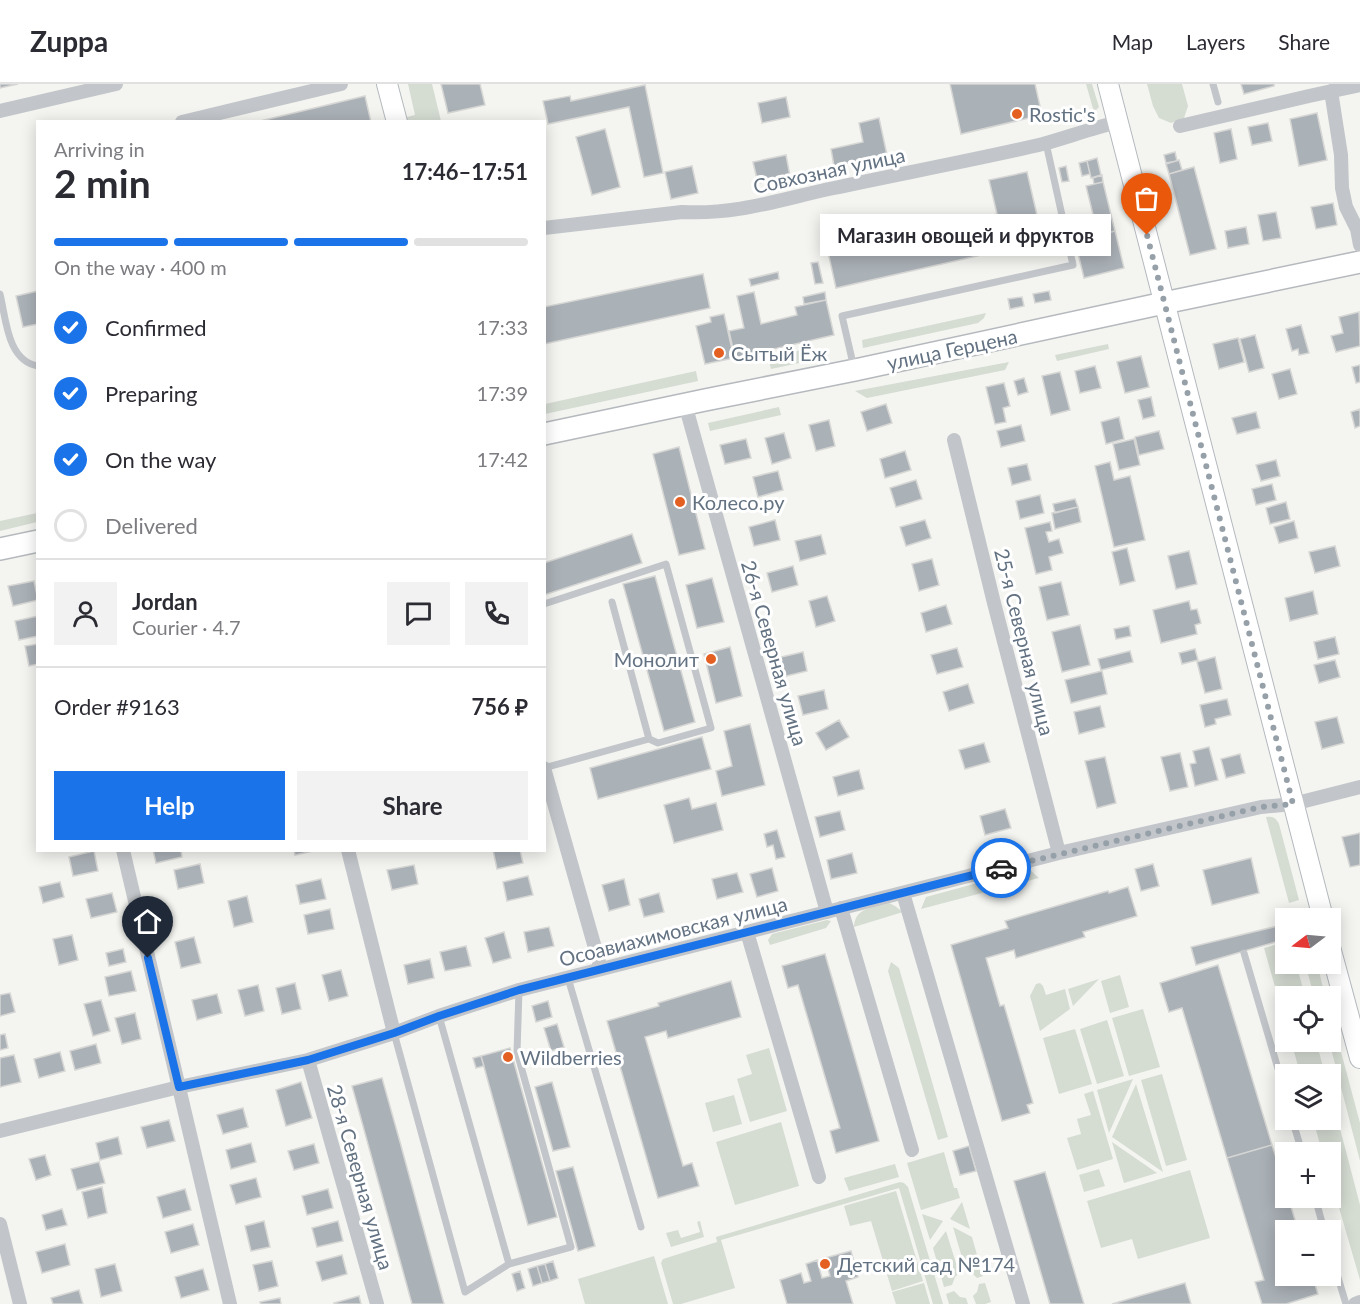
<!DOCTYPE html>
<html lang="en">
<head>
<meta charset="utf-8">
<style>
  body { margin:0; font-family:Lato,sans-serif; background:#f2f2f3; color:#2b2b33; height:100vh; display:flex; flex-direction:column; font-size:22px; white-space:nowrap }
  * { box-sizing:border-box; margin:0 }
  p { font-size:20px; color:#7c7c81 }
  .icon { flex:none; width:33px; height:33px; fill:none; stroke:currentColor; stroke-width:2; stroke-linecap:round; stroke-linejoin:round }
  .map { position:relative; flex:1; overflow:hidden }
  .details { position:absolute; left:36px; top:36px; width:510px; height:732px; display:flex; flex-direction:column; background:#fff; border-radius:0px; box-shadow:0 3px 15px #0003 }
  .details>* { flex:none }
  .needle { width:39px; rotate:254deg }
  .fabs { position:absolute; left:1275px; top:824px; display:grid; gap:12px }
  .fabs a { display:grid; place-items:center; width:66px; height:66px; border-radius:0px; background:#fff; box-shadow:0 3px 15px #0003; font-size:30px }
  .pin { position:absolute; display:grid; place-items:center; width:51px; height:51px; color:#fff; margin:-62px -26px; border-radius:50% 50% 50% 0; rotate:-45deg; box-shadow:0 0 6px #0007 }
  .pin .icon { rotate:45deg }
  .courier { position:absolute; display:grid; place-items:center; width:60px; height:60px; margin:-30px; border:4px solid #1a73e8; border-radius:50%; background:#fff; color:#222; box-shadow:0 2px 8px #0007 }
  .bubble { position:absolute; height:42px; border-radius:0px; background:#fff; box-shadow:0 3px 15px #0003; font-size:20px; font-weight:700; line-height:42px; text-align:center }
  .overview em { font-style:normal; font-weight:700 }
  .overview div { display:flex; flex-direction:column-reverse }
  .overview { display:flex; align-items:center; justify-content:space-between; height:102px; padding:0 18px }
  h1 { font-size:39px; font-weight:700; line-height:45px }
  .bar { display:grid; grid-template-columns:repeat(4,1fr); gap:9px 6px; align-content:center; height:72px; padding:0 18px }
  .bar i { height:8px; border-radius:4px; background:#e1e1e2 }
  .bar .active { background:#1a73e8 }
  .bar p { grid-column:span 4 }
  .line { display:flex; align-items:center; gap:15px; padding:0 18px; border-top:2px solid #e1e1e2 }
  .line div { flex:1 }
  .round { display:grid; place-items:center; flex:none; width:63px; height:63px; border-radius:0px; background:#f2f2f3 }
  ol { padding:0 18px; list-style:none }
  li { display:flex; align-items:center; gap:18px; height:66px }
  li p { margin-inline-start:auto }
  li .icon { padding:6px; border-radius:50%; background:#1a73e8; color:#fff; stroke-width:4 }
  li:last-child { color:#7c7c81 }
  li i { width:33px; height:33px; border:3px solid #e1e1e2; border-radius:50% }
  .cta { display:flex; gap:12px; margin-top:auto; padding:12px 18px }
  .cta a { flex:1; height:69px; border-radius:0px; background:#1a73e8; color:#fff; font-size:24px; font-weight:700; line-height:69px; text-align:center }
  .cta a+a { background:#f2f2f3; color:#2b2b33 }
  header { display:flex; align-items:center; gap:36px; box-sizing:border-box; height:84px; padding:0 30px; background:#fff; border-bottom:2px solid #e1e1e2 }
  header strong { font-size:28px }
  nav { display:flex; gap:33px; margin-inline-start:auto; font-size:21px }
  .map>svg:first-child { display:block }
  .green { fill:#d5dcd2 }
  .building { fill:#aab1b7; stroke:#d6d6d4; stroke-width:1.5 }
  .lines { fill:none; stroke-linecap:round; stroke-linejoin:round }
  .secondary-casing { stroke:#b4b9be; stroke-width:22 }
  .primary-casing { stroke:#b5b9bd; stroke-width:24 }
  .lane { stroke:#c2c5c9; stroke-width:7 }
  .street { stroke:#c2c5c9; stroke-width:14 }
  .secondary { stroke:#fff; stroke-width:20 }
  .primary { stroke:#fff; stroke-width:21 }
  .done { stroke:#96a0a9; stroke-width:6; stroke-dasharray:0 10.8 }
  .route { stroke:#1a73e8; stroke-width:8 }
  .poi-dot { fill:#e46022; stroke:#fff; stroke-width:2 }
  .labels { text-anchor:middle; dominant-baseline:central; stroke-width:6; stroke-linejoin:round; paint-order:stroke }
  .poi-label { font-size:20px; fill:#637282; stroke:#fff; text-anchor:start }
  .street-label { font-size:20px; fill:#637282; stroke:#fff }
</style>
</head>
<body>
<header>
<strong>Zuppa</strong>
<nav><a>Map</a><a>Layers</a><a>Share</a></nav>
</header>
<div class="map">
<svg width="1360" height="1220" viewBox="0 0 1360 1220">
  <rect width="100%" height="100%" fill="#f4f5f1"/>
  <path class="green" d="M408,0h24l9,37h-37l-1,-3 12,-3z
    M1086,0h6l7,23 -5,5z
    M1147,0h35l6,22 -4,12 -13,5 -12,-5 -6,-12z
    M986,229l-2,5 -6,5 -115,25 -1,-8z
    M1108,260l1,5 -52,12 -2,-6z
    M812,264l2,12 -43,9 -3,-12z
    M1009,278l-4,8 -138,28 -12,-7z
    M696,287l2,10 -153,33v-10z
    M779,323l2,8 -71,16 -2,-8z
    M37,429v9l-37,9v-10z
    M1266,733c7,-1 10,1 13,7l20,76 -10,3z
    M1029,785l10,9 -118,31 5,-12z
    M889,819l6,3 8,6 -49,15c1,-20 19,-19 35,-24z
    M827,836l4,1 -5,7 -56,17 -2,-5 4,-6z
    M1285,858l1,21h10l9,33h-19l-1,26 -21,-74z
    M891,878l8,6 49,169 -10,3 -50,-169z
    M1305,879h12l8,33h-11z
    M1120,891l9,32 -19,6 -9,-32z
    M1099,895l-26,27 -5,-17z
    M1040,899l3,3 3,9 19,-6 5,20 -30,22 -10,-35 6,-12z
    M1143,925l17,58 -31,9 -17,-58z
    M1107,936l17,56 -27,8 -17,-55z
    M1075,945l17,55 -33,10 -16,-56z
    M1291,957h25l9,33h-37l2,-5 8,-3z
    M1329,957l7,2 4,5 20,75v38z
    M769,964l18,63 -37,11 -13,-43 15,-5 -6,-19z
    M1162,990l25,86 -21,6 -25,-86z
    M1133,995l-24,54 -12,-43z
    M1136,1000l27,88 -51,-35z
    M1093,1007l20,68 -36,11 -10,-32 14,-4 -4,-15 14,-4 -7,-21z
    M1331,1010l29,111v75l-29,-100 -1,-28h-8l-9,-33h17z
    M734,1011l8,29 -29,8 -8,-29z
    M781,1038l18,64 -64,19 -19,-63z
    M1112,1058l45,31 -33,10z
    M944,1068l10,36h3l3,10 -39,12 -14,-47z
    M895,1080l4,13 -50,14 -5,-13z
    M1099,1085l6,17 -21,6 -5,-17z
    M1190,1086l20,68 -72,21 -6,-20 -31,9 -14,-47z
    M900,1098l4,1 4,4 35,117h-10l-34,-116 -178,52 14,48 -54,16h-8l-12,-41 2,-4 54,-17 -1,-5z
    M896,1107l27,90 -31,10 -21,-70 -21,5 -6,-20z
    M962,1118l8,27 -20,-10z
    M922,1130l21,7 -13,19z
    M700,1137l4,16 -33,10 -5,-14 12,-3 3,8 19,-6 -3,-10z
    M953,1143l19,10 11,39 -6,2 -5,-5 -6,-2z
    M946,1147l13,42 -4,4 -3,8 -8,2 -11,-39z
    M654,1172l14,48h-83l-7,-25z
    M924,1199l6,21h-34l-4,-12z
    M985,1199l6,19 -6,2h-9l-3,-8 4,-4 2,-8z
    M954,1207l6,6 6,1 2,6h-19l-3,-10z"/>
  <path class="building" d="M0,0h18l-18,4z
    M441,0h39l5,21 -37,8z
    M950,0h85l7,31 -81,19z
    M1241,0h33v2l-30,8z
    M645,1l18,88 -19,4 -15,-70 -81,17 -5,-23 27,-5 1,5z
    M365,12l6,26h-115z
    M786,13l4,20 -28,6 -4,-20z
    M1317,29l10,47 -28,6 -9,-47z
    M879,34l8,37 -53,11 -3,-17 32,-7 -4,-19z
    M1268,39l4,18 -20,4 -4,-18z
    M605,45l15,58 -28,8 -16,-58z
    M1231,45l6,30 -17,4 -6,-30z
    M1175,68l2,9 -11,2 -2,-8z
    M1175,68l2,9 -11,2 -2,-8z
    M786,71l4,21 -32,7 -5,-21z
    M1097,74l4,17 -10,3 -4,-17z
    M1179,76l3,10 -13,4 -3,-10z
    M1179,76l3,10 -13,4 -3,-10z
    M1087,77l3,13 -8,2 -3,-13z
    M692,82l6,27 -27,6 -6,-27z
    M1066,82l3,15 -7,1 -3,-14z
    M1194,83l22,82 -26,6 -21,-81z
    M1194,83l22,82 -26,6 -21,-81z
    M1027,88l16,69 -207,47 -8,-36 169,-38 -8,-34z
    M1102,91l1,7 -9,2 -1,-6z
    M1103,98l12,49 -17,4 -12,-49z
    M1333,119l4,22 -21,4 -5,-22z
    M1276,128l5,26 -18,3 -5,-26z
    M1246,143l3,17 -21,4 -3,-17z
    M1115,147l9,37 -40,10 -9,-37z
    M818,178l5,21 -8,1 -4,-21z
    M778,188l1,7 -28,7 -2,-7z
    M703,190l7,34 -166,36v-37z
    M38,207v33l-15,3 -7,-31z
    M1049,207l2,9 -16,3 -2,-9z
    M754,208l7,32 36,-9 -2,-8 31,-7 8,35 -99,23 -6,-27 15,-3 -7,-32z
    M825,208l1,8 -22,4 -1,-7z
    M1022,213l2,9 -14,3 -2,-10z
    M1359,228l1,34 -24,6 -5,-16 12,-3 -4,-16z
    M724,230l10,44 -29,6 -9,-38 15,-4 -1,-5z
    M1301,241l8,28 -10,2 -1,-6 -6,2 -6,-22z
    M1255,251l9,33 -15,4 -9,-33z
    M1238,254l6,24 -25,7 -6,-25z
    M1141,272l8,31 -24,6 -8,-31z
    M1360,281v17l-4,1 -4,-16z
    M1095,282l6,22 -21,5 -5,-22z
    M1290,285l7,25 -18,5 -7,-25z
    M1060,288l10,38 -19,5 -9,-39z
    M1024,294l4,14 -10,3 -4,-14z
    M1004,299l6,23 -7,2 3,14 -11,2 -9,-37z
    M1151,313l4,19 -12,3 -5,-19z
    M886,320l6,19 -25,8 -6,-19z
    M1360,325v17l-5,2 -4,-16z
    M1256,328l4,16 -23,6 -5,-16z
    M1119,333l5,22 -18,5 -5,-22z
    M829,336l6,26 -19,5 -7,-26z
    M1021,341l4,16 -24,6 -4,-16z
    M1159,347l5,18 -25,6 -4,-18z
    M784,349l7,25 -19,6 -7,-26z
    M746,355l5,19 -26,6 -5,-19z
    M1134,355l6,26 -21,5 -6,-26z
    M679,363l26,102 -26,6 -26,-101z
    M905,367l6,19 -26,8 -5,-19z
    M1276,376l4,16 -19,5 -5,-16z
    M1110,378l4,18 16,-4 15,64 -31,7 -19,-81z
    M1027,380l4,16 -19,5 -4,-17z
    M778,387l5,19 -25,7 -5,-20z
    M916,396l6,19 -26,8 -6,-19z
    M1272,400l4,16 -20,5 -4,-16z
    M1040,411l4,18 -24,6 -4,-18z
    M1075,415l3,8 -23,6 -2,-9z
    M1286,418l4,17 -20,5 -4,-16z
    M1078,423l3,15 -26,7 -3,-16z
    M775,436l5,20 -26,6 -5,-19z
    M925,436l6,18 -25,8 -6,-19z
    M1294,437l4,17 -19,5 -5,-16z
    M1050,438l2,9 -6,1 3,10 10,-3 4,14 -14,4 3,13 -16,4 -11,-46z
    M632,450l10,29 -98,32v-32z
    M821,451l5,19 -26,7 -5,-20z
    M1335,462l5,20 -25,7 -6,-21z
    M1127,464l8,33 -15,4 -8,-33z
    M1189,467l8,33 -21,5 -8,-33z
    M932,475l7,26 -20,6 -7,-27z
    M793,482l5,19 -26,7 -5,-19z
    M655,492l40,146 -31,9 -41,-147z
    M712,494l12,44 -27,6 -11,-43z
    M34,497l4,19 -25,6 -5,-20z
    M1061,498l8,33 -22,5 -8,-33z
    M1313,507l5,23 -28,7 -5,-23z
    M827,512l8,25 -19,6 -7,-26z
    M1189,517l2,9 6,-1 4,14 -6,2 2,9 -36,9 -8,-33z
    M946,521l6,19 -26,8 -5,-19z
    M38,532v20l-19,4 -4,-19z
    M1080,541l10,40 -28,7 -10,-40z
    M1129,542l2,10 -15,3 -2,-10z
    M1335,553l4,17 -21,5 -4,-17z
    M38,560v20l-9,2 -4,-20z
    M730,563l12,49 -26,7 -12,-49z
    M957,564l6,19 -26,7 -6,-19z
    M1195,565l3,11 -16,4 -3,-11z
    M1130,567l3,11 -32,8 -3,-11z
    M803,568l4,19 -25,6 -5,-19z
    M1215,573l7,32 -17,4 -8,-31z
    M1335,576l5,17 -21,6 -5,-18z
    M1102,587l5,23 -36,9 -6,-23z
    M968,600l6,19 -25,8 -6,-19z
    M824,606l4,19 -25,6 -5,-19z
    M1227,615l4,16 -16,4 1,5 -11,3 -5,-22z
    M1100,622l5,21 -26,7 -5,-22z
    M1337,633l7,26 -22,6 -7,-27z
    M839,636l10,17 -23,13 -10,-17z
    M750,640l15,61 -43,11 -6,-25 16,-5 -8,-35z
    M702,653l9,32 -113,30 -8,-31z
    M984,659l6,19 -25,7 -6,-19z
    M1209,663l9,33 -23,6 -5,-22 6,-1 -3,-12z
    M1180,669l8,34 -18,4 -9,-34z
    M1240,670l5,19 -19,5 -5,-19z
    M1105,673l11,46 -19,5 -12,-47z
    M859,686l5,19 -26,7 -5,-19z
    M689,714l3,11 24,-6 7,27 -49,13 -10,-38z
    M1005,725l6,19 -26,7 -5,-19z
    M840,727l5,19 -25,7 -5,-20z
    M777,746l8,27 -9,2 -3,-14 -6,2 -3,-13z
    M1360,749v32l-10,2 -8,-30z
    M153,766h28l1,7 -26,6z
    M294,766h23l-22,5z
    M493,766h27l3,13 -26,6z
    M94,767l4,20 -25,5 -4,-19z
    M852,769l5,20 -26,6 -4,-19z
    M1251,774l8,35 -47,12 -9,-35z
    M200,780l4,19 -26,6 -4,-19z
    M1153,780l6,22 -18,5 -6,-22z
    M414,781l4,19 -26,6 -5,-20z
    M772,784l6,23 -21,6 -7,-23z
    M737,789l6,19 -26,7 -5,-20z
    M528,792l5,19 -26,6 -4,-19z
    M321,795l5,20 -26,5 -4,-19z
    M624,795l6,26 -21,6 -7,-26z
    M60,798l4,15 -21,6 -4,-16z
    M1128,803l9,29 -54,16 2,5 -69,21 -2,-8 -28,8 14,48 4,-1 29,98 -6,2 3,8 -28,8 -51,-176 57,-17 -3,-7 103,-30 1,2z
    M112,809l5,19 -26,6 -5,-19z
    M659,809l5,19 -20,5 -5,-18z
    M247,812l6,26 -19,5 -6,-26z
    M330,825l4,20 -26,5 -4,-19z
    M1286,840v15l-90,26 -5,-18z
    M549,843l5,19 -26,6 -4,-20z
    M504,848l7,26 -18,5 -8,-25z
    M72,851l6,25 -19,5 -6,-26z
    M194,853l7,26 -20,5 -6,-26z
    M466,862l5,20 -26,5 -5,-19z
    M123,865l3,13 -17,4 -3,-13z
    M825,870l54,187 -43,12 -6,-22 10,-3 -42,-143 -10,3 -6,-22z
    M430,875l4,19 -26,6 -4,-19z
    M1218,881l54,180 -45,13 -45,-150 -13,4 -9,-29z
    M341,886l7,26 -19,5 -7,-26z
    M131,887l5,20 -27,5 -4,-19z
    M731,897l10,36 -73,21 -2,-7 -21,6 38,129 9,-3 7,23 -41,12 -51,-177 52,-15 -1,-3z
    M295,899l6,26 -19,5 -6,-26z
    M258,901l6,26 -19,5 -7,-26z
    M10,909l5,19 -15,4v-21z
    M217,910l5,19 -25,7 -5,-20z
    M101,916l9,31 -17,5 -9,-32z
    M548,917l4,16 -16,5 -4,-16z
    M135,929l6,26 -19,5 -7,-26z
    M557,940l7,23 -13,4 -7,-23z
    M5,950l3,14 -8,2v-15z
    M96,960l5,19 -26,7 -5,-19z
    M510,964l47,169 -29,8 -47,-169z
    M60,968l5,19 -26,7 -5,-19z
    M14,971l7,27 -21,5v-29z
    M481,972l3,10 -8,2 -3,-10z
    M382,994l18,64 44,162h-32l-60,-218z
    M301,998l11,36 -26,8 -10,-36z
    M552,998l18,65 -17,4 -18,-64z
    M243,1024l5,19 -25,7 -6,-19z
    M169,1036l6,21 -28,7 -6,-21z
    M118,1053l4,17 -22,6 -4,-17z
    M251,1059l5,19 -25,7 -5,-19z
    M314,1060l5,19 -25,7 -6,-19z
    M1272,1061l14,43v9h2l10,33h-12v45h26l6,19 -32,10h-24l-7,-22 9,-2 -37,-122z
    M969,1062l7,25 -16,4 -7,-24z
    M45,1071l6,20 -15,5 -7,-21z
    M99,1078l6,21 -28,7 -6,-21z
    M573,1083l22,79 -17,5 -22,-80z
    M1045,1088l25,85 14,47h-34l-36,-123z
    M256,1094l5,19 -25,7 -6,-19z
    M102,1103l5,26 -19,5 -6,-26z
    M185,1105l6,21 -28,8 -6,-21z
    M328,1105l5,19 -26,7 -5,-19z
    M62,1125l5,16 -21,5 -4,-15z
    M264,1137l6,26 -19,4 -6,-25z
    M338,1137l5,20 -26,6 -5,-19z
    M193,1140l6,21 -28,8 -6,-21z
    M65,1160l5,21 -28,8 -6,-21z
    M851,1167l7,26 -12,4 7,23h-66l-7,-24 21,-7 3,10 7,-2 -5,-17 11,-4 5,18 8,-2 -5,-18z
    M342,1171l5,19 -25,7 -6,-19z
    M272,1177l6,25 -19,5 -6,-26z
    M553,1177l5,17 -8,3 -5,-17z
    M115,1180l7,27 -21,6 -6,-28z
    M545,1180l5,17 -8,2 -5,-17z
    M537,1182l5,17 -9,3 -5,-17z
    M203,1185l6,21 -28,8 -6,-21z
    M520,1187l5,17 -8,3 -5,-17z
    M1185,1199l6,21h-79l27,-8z
    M79,1206l4,14h-30l-2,-6z
    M359,1212l2,8h-27v-1z
    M280,1214l1,6h-20l-1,-2z"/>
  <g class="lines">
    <defs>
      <path id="secondary" d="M387,0l10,38
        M1108,0l215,834
        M1330,863l30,111"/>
      <path id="primary" d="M544,350l161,-34 150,-30 309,-67 196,-41
        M0,465l38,-8"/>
    </defs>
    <use href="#secondary" class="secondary-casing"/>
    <use href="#primary" class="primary-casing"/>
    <path class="lane" d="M1213,0l5,18
      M0,210c6,24 7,67 38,72
      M854,284l-12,-52 231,-51 -27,-122
      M544,520l122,-40 45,164 -53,15 -9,-4
      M544,684l105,-29 -37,-137
      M1244,869l42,143
      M568,894l73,249
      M439,932l70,248
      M394,949l71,259 44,-28 62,-17 -54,-195 2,-62
      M1292,1035l10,33
      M1315,1113l9,33
      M1330,1167l16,53"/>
    <path class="street" d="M1331,7l10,64 1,33 4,19 11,22 3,16
      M0,27l116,-27
      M182,38l159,-38
      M1180,42l129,-30 51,-11
      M544,144l138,-16c56,3 99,-13 152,-24 70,-15 140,-28 209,-44 25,-7 50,-16 75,-22
      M685,320l142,508
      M954,356l40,163 65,250
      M544,684l57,201
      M123,766l107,454
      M348,766l46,183
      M903,809l120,411
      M841,824l71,242
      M747,848l72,245
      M308,976l69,244
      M0,1047l179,-44 129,-27 86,-27 45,-17 80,-26 540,-137 202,-46 32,-3 67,-17
      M0,1140l20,80
      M1355,1220l5,-2"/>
    <use href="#secondary" class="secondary"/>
    <use href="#primary" class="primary"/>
  </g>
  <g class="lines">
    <path class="done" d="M1001,784l260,-61 32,-3 -146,-569"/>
    <path class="route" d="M148,874l31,129 129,-27 86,-27 45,-17 80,-26 482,-122"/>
  </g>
  <g class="poi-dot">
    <circle cx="1017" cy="30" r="6"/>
    <circle cx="719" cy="269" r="6"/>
    <circle cx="680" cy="418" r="6"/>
    <circle cx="711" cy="575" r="6"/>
    <circle cx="508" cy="973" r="6"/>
    <circle cx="825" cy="1180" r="6"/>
  </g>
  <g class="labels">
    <g class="poi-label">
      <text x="1029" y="30">Rostic's</text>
      <text x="731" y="269">Сытый Ёж</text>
      <text x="692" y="418">Колесо.ру</text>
      <text x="699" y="575" text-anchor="end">Монолит</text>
      <text x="520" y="973">Wildberries</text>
      <text x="837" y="1180">Детский сад №174</text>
    </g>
    <g class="street-label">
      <text transform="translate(829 86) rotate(-12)">Совхозная улица</text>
      <text transform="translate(952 265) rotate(-12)">улица Герцена</text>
      <text transform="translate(1025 558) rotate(76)">25-я Северная улица</text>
      <text transform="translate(775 569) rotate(74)">26-я Северная улица</text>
      <text transform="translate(673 847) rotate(-14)">Осоавиахимовская улица</text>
      <text transform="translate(361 1093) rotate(74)">28-я Северная улица</text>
    </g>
  </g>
</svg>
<div class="fabs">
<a><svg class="needle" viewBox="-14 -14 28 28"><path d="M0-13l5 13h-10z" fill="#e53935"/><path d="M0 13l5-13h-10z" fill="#7c7c81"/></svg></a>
<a><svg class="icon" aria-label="locate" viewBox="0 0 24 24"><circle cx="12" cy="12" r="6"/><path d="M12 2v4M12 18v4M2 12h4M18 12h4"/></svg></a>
<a><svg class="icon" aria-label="layers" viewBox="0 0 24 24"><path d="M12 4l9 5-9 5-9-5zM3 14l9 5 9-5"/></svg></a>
<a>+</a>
<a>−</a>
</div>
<div class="pin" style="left:1147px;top:151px;background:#ea580c"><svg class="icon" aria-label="bag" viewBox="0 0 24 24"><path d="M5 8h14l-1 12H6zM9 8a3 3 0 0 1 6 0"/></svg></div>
<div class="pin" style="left:148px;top:874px;background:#1f2937"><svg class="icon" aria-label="home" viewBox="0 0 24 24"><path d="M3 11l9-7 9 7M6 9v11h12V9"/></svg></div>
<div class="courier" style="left:1001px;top:784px"><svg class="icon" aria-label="car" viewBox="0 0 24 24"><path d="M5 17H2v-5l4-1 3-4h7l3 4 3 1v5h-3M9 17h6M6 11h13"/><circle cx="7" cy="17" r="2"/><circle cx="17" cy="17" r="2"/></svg></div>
<div class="bubble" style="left:820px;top:130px;width:291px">Магазин овощей и фруктов</div>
<section class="details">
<div class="overview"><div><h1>2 min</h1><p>Arriving in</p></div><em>17:46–17:51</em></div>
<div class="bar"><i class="active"></i><i class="active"></i><i class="active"></i><i></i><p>On the way · 400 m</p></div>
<ol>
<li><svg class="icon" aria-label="check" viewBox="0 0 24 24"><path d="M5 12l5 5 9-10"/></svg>Confirmed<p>17:33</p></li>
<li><svg class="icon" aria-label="check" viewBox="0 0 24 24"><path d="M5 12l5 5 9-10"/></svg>Preparing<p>17:39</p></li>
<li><svg class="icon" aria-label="check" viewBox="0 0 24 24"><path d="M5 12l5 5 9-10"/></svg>On the way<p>17:42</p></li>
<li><i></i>Delivered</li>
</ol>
<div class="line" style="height:108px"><a class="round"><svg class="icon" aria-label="person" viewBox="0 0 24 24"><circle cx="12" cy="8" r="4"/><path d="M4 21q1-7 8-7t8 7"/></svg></a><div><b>Jordan</b><p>Courier · 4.7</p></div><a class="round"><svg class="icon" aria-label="chat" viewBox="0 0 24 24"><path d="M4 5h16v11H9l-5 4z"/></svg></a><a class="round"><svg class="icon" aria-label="phone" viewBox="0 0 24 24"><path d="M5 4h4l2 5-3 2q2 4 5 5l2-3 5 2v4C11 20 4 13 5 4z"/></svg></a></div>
<div class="line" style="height:78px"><div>Order #9163</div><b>756 ₽</b></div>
<div class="cta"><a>Help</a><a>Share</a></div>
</section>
</div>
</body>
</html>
